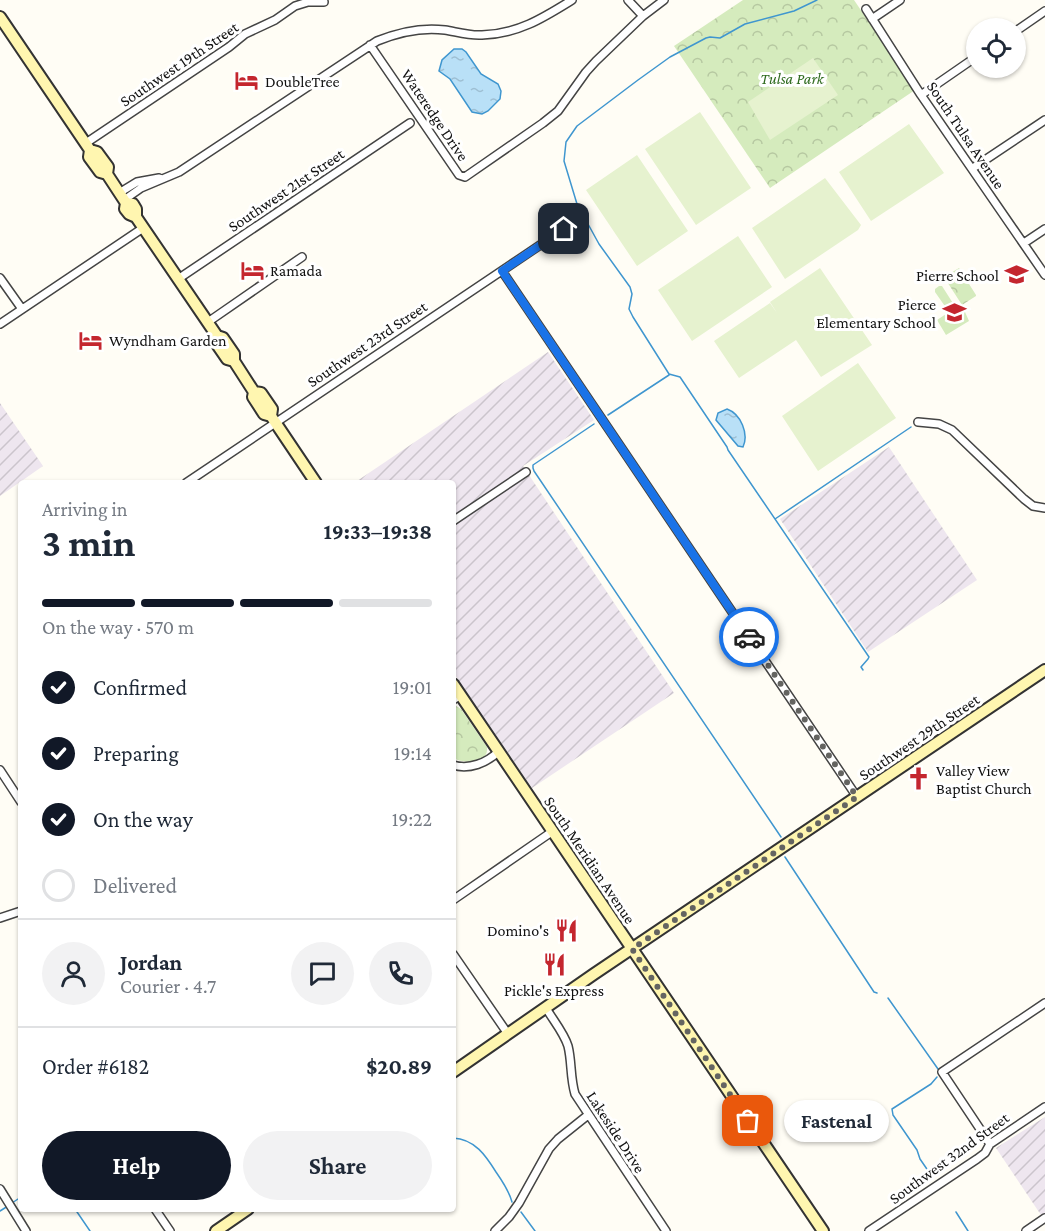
<!DOCTYPE html>
<html lang="en">
<head>
<meta charset="utf-8">
<style>
  body { margin:0; font-family:"Crimson Pro",serif; background:#f2f2f3; color:#1f2937; height:100vh; display:flex; flex-direction:column; font-size:22px; white-space:nowrap }
  * { box-sizing:border-box; margin:0 }
  p { font-size:20px; color:#747a83 }
  .icon { flex:none; width:33px; height:33px; fill:none; stroke:currentColor; stroke-width:2; stroke-linecap:round; stroke-linejoin:round }
  .map { position:relative; flex:1; overflow:hidden }
  .sheet { position:absolute; left:18px; top:480px; width:438px; height:732px; display:flex; flex-direction:column; background:#fff; border-radius:6px; box-shadow:0 2px 4px #0004 }
  .sheet>* { flex:none }
  .tools { position:absolute; left:966px; top:18px; display:grid; gap:12px }
  .tools a { display:grid; place-items:center; width:60px; height:60px; border-radius:50%; background:#fff; box-shadow:0 2px 4px #0004; font-size:30px }
  .pin { position:absolute; display:grid; place-items:center; width:51px; height:51px; color:#fff; margin:-26px; border-radius:12px; box-shadow:0 3px 9px #0006 }
  .courier { position:absolute; display:grid; place-items:center; width:60px; height:60px; margin:-30px; border:4px solid #1a73e8; border-radius:50%; background:#fff; color:#222; box-shadow:0 2px 8px #0007 }
  .bubble { position:absolute; height:42px; border-radius:21px; background:#fff; box-shadow:0 2px 4px #0004; font-size:20px; font-weight:700; line-height:42px; text-align:center }
  .overview em { font-style:normal; font-weight:700 }
  .overview div { display:flex; flex-direction:column-reverse }
  .overview { display:flex; align-items:center; justify-content:space-between; height:102px; padding:0 24px }
  h1 { font-size:39px; font-weight:700; line-height:45px }
  .bar { display:grid; grid-template-columns:repeat(4,1fr); gap:9px 6px; align-content:center; height:72px; padding:0 24px }
  .bar i { height:8px; border-radius:4px; background:#e0e1e3 }
  .bar .selected { background:#111827 }
  .bar p { grid-column:span 4 }
  .line { display:flex; align-items:center; gap:15px; padding:0 24px; border-top:2px solid #e0e1e3 }
  .line div { flex:1 }
  .round { display:grid; place-items:center; flex:none; width:63px; height:63px; border-radius:32px; background:#f2f2f3 }
  ol { padding:0 24px; list-style:none }
  li { display:flex; align-items:center; gap:18px; height:66px }
  li p { margin-inline-start:auto }
  li .icon { padding:6px; border-radius:50%; background:#111827; color:#fff; stroke-width:4 }
  li:last-child { color:#747a83 }
  li i { width:33px; height:33px; border:3px solid #e0e1e3; border-radius:50% }
  .primary-button { display:flex; gap:12px; margin-top:auto; padding:12px 24px }
  .primary-button a { flex:1; height:69px; border-radius:36px; background:#111827; color:#fff; font-size:24px; font-weight:700; line-height:69px; text-align:center }
  .primary-button a+a { background:#f2f2f3; color:#1f2937 }
  .map>svg:first-child { display:block }
  .industrial { fill:url(#industrial-furrows) }
  .park { fill:url(#park-crowns) }
  .pitch { fill:#e6f2cf }
  .water { fill:url(#water-ripples); stroke:#3f96cf; stroke-width:1.5 }
  .lines { fill:none; stroke-linecap:round; stroke-linejoin:round }
  .stream { stroke:#3f96cf; stroke-width:1.5 }
  .street-casing { stroke:#444; stroke-width:10 }
  .secondary-casing { stroke:#333; stroke-width:14 }
  .street { stroke:#fff; stroke-width:7 }
  .secondary { stroke:#fff6b0; stroke-width:10 }
  .done { stroke:#646461; stroke-width:6; stroke-dasharray:0 10.8 }
  .route { stroke:#1a73e8; stroke-width:8 }
  .labels { text-anchor:middle; dominant-baseline:central; stroke-width:6; stroke-linejoin:round; paint-order:stroke }
  .street-label { font-size:16px; fill:#111; stroke:#fff }
  .park-label { font-size:16px; font-style:italic; fill:#2f6b1f; stroke:#fff }
  .poi-label { font-size:16px; fill:#111; stroke:#fff; text-anchor:start }
</style>
</head>
<body>
<div class="map">
<svg width="1045" height="1231" viewBox="0 0 1045 1231">
  <defs>
    <pattern id="industrial-furrows" width="10" height="10" patternUnits="userSpaceOnUse" patternTransform="scale(1.5)"><rect width="10" height="10" fill="#eee6ef"/><path d="M-1 1l2-2M0 10L10 0M9 11l2-2" fill="none" stroke="#cbc4cc"/></pattern>
    <pattern id="park-crowns" width="20" height="18" patternUnits="userSpaceOnUse" patternTransform="scale(1.5)"><rect width="20" height="18" fill="#d5ebbd"/><path d="M2 6a3 3 0 1 1 6 0M12 15a3 3 0 1 1 6 0" fill="none" stroke="#b6c8a1"/></pattern>
    <pattern id="water-ripples" width="26" height="14" patternUnits="userSpaceOnUse" patternTransform="scale(1.5)"><rect width="26" height="14" fill="#b9e0f7"/><path d="M2 4q2-2 4 0t4 0M15 11q2-2 4 0t4 0" fill="none" stroke="#9ebfd3"/></pattern>
  </defs>
  <rect width="100%" height="100%" fill="#fffdf5"/>
  <path class="industrial" d="M548,352l46,68 -71,46 151,227 -142,95 -79,-116v-189h-99z
    M0,403l43,63 -43,30z
    M889,447l88,133 -109,72 -88,-133z
    M1045,1117v104l-49,-73z"/>
  <path class="park" d="M743,0h111l61,90 -145,98 -96,-142z
    M959,268l17,27v1l-14,9 -18,-28z
    M939,286h3l14,22 9,4 4,9 -23,14 -9,-15 12,-8 -14,-20v-3z
    M456,706l5,3 26,38c2,18 -23,17 -34,11v-51z"/>
  <path class="pitch" d="M813,58l25,37 -68,45 -22,-38z
    M700,112l51,76 -55,37 -51,-76z
    M909,124l35,49 -73,48 -32,-49z
    M637,155l51,76 -51,35 -51,-76z
    M825,178l36,47 -3,5 -73,49 -33,-51z
    M738,236l34,51 -80,54 -34,-51z
    M820,268l52,77 -51,32 -25,-37 -57,38 -25,-37 56,-38 7,10 -7,-11z
    M858,363l38,55 -78,53 -36,-55z"/>
  <path class="water" d="M454,49h8l4,3 15,22 17,10 3,7 -1,8 -12,12 -6,3 -10,-2 -22,-33 -11,-8 3,-11z
    M727,409c14,5 22,25 16,38l-5,-1 -22,-26 2,-7z"/>
  <g class="lines">
    <path class="stream" d="M817,0l-23,11 -49,13 -25,14 -10,-1 -4,1 -36,19 -32,23 -61,46 -11,16 -2,19 13,43 22,40 31,43 2,7 -3,15 4,8 36,57 11,3 47,70 1,3 141,207 -1,2 -7,8 2,3
      M608,415l61,-40
      M594,424l-61,41v3l1,3 247,366
      M775,519l136,-92
      M785,857l89,135 3,1
      M888,998l50,71
      M453,1138c22,1 33,18 43,34 7,10 13,19 16,30
      M931,1175l-11,-16 -3,-9 -24,-35 -1,-6 39,-25 6,-7
      M12,1203l9,-6
      M75,1209l15,22
      M0,1211l8,-5
      M521,1212l14,19
      M956,1212l12,19"/>
    <defs>
      <path id="street" d="M628,0l15,16
        M866,9l55,86 124,180
        M872,19l28,-19
        M1016,31l29,-20
        M370,45l89,130 6,2 78,-54 15,-12 28,-39 10,-11 47,-45 21,-16
        M921,95l55,-38
        M86,143l143,-96 16,-13 30,-14 20,-14 13,-4h16
        M973,168l72,-48
        M119,193l18,-11 22,-4
        M124,200l17,-12 38,-16 198,-131c22,-9 45,-14 68,-11 12,2 25,6 37,5 36,-1 61,-17 90,-35
        M1024,243l21,-14
        M502,271l355,526
        M0,278l22,31
        M178,279l232,-156
        M208,322l94,-65
        M0,324l143,-96
        M918,422l21,2 13,6 72,69 9,7 12,2
        M186,483l378,-254
        M453,521l73,-49
        M453,700l8,-5
        M453,765c16,5 34,-2 46,-14
        M0,770l21,32
        M453,900l100,-69
        M0,918l21,-7
        M453,954l55,80
        M546,1008c7,12 18,25 22,38 4,16 2,31 7,48l91,137
        M990,1144l-48,-72 103,-69
        M0,1189l26,42
        M155,1209l15,22
        M495,1231l14,-14 10,-14 30,-54 9,-10 30,-24
        M869,1231l108,-72 8,-6 5,-9 55,-37
        M1026,1231l19,-13"/>
      <path id="secondary" d="M0,17l90,133 -1,7 11,15 7,2 19,29 -1,6 4,5 7,3
        M90,150l7,2 11,15 -1,7
        M126,203l7,1 3,5v8l81,119 -1,7 11,16 7,2
        M217,336l6,2 11,16v7l20,31 -1,5 11,17 7,2
        M254,392l7,1 11,16 -1,7 45,67
        M453,684l370,547
        M453,1072l141,-98 451,-304
        M216,1231l32,-22"/>
    </defs>
    <use href="#street" class="street-casing"/>
    <use href="#secondary" class="secondary-casing"/>
    <use href="#street" class="street"/>
    <use href="#secondary" class="secondary"/>
  </g>
  <g class="lines">
    <path class="done" d="M748,1121l-116,-172 225,-152 -108,-160"/>
    <path class="route" d="M564,229l-62,42 247,366"/>
  </g>
  <defs>
    <symbol id="hotel-bare" viewBox="-9 -9 18 18"><path d="M-6-4.5h1.5V1H6V5H4.5V3h-9V5H-6ZM-4 0a1.8 1.8 0 1 1 3.6 0ZM.5 0V-2.5h3Q6-2.5 6 0Z" fill="#c4262e" stroke="#fff" stroke-width="2.5" paint-order="stroke"/></symbol>
    <symbol id="school-bare" viewBox="-9 -9 18 18"><path d="M0-5L7-2L0 1L-7-2ZM-4 1L0 2.5L4 1V4Q0 6-4 4Z" fill="#c4262e" stroke="#fff" stroke-width="2.5" paint-order="stroke"/></symbol>
    <symbol id="church-bare" viewBox="-9 -9 18 18"><path d="M-1.2-6h2.4v3.5h3.3v2.4h-3.3V6h-2.4V-.1h-3.3v-2.4h3.3Z" fill="#c4262e" stroke="#fff" stroke-width="2.5" paint-order="stroke"/></symbol>
    <symbol id="restaurant-bare" viewBox="-9 -9 18 18"><path d="M-5-6h1v4h1v-4h1v4h1v-4h1v5L-1.5 .5V6h-2V.5L-5-1ZM5-6V6H3V1.5H1.5Q1.5-4 5-6Z" fill="#c4262e" stroke="#fff" stroke-width="2.5" paint-order="stroke"/></symbol>
  </defs>
  <g fill-rule="evenodd">
    <use href="#hotel-bare" x="230" y="64" width="33" height="33"/>
    <use href="#hotel-bare" x="236" y="254" width="33" height="33"/>
    <use href="#school-bare" x="1000" y="258" width="33" height="33"/>
    <use href="#school-bare" x="938" y="296" width="33" height="33"/>
    <use href="#hotel-bare" x="74" y="324" width="33" height="33"/>
    <use href="#church-bare" x="902" y="762" width="33" height="33"/>
    <use href="#restaurant-bare" x="550" y="914" width="33" height="33"/>
    <use href="#restaurant-bare" x="538" y="948" width="33" height="33"/>
  </g>
  <g class="labels">
    <g class="street-label">
      <text transform="translate(179 64) rotate(-34)">Southwest 19th Street</text>
      <text transform="translate(435 115) rotate(56)">Wateredge Drive</text>
      <text transform="translate(966 135) rotate(56)">South Tulsa Avenue</text>
      <text transform="translate(286 190) rotate(-34)">Southwest 21st Street</text>
      <text transform="translate(367 344) rotate(-34)">Southwest 23rd Street</text>
      <text transform="translate(919 737) rotate(-34)">Southwest 29th Street</text>
      <text transform="translate(590 860) rotate(56)">South Meridian Avenue</text>
      <text transform="translate(616 1132) rotate(57)">Lakeside Drive</text>
      <text transform="translate(949 1158) rotate(-36)">Southwest 32nd Street</text>
    </g>
    <g class="park-label">
      <text x="792" y="78">Tulsa Park</text>
    </g>
    <g class="poi-label">
      <text x="265" y="81">DoubleTree</text>
      <text x="270" y="270">Ramada</text>
      <text x="999" y="275" text-anchor="end">Pierre School</text>
      <text x="936" y="304" text-anchor="end">Pierce<tspan x="936" dy="18">Elementary School</tspan></text>
      <text x="109" y="340">Wyndham Garden</text>
      <text x="936" y="770">Valley View<tspan x="936" dy="18">Baptist Church</tspan></text>
      <text x="549" y="930" text-anchor="end">Domino's</text>
      <text x="554" y="990" text-anchor="middle">Pickle's Express</text>
    </g>
  </g>
</svg>
<div class="tools">
<a><svg class="icon" aria-label="locate" viewBox="0 0 24 24"><circle cx="12" cy="12" r="6"/><path d="M12 2v4M12 18v4M2 12h4M18 12h4"/></svg></a>
</div>
<div class="pin" style="left:748px;top:1121px;background:#ea580c"><svg class="icon" aria-label="bag" viewBox="0 0 24 24"><path d="M5 8h14l-1 12H6zM9 8a3 3 0 0 1 6 0"/></svg></div>
<div class="pin" style="left:564px;top:229px;background:#1f2937"><svg class="icon" aria-label="home" viewBox="0 0 24 24"><path d="M3 11l9-7 9 7M6 9v11h12V9"/></svg></div>
<div class="courier" style="left:749px;top:637px"><svg class="icon" aria-label="car" viewBox="0 0 24 24"><path d="M5 17H2v-5l4-1 3-4h7l3 4 3 1v5h-3M9 17h6M6 11h13"/><circle cx="7" cy="17" r="2"/><circle cx="17" cy="17" r="2"/></svg></div>
<div class="bubble" style="left:784px;top:1100px;width:105px">Fastenal</div>
<section class="sheet">
<div class="overview"><div><h1>3 min</h1><p>Arriving in</p></div><em>19:33–19:38</em></div>
<div class="bar"><i class="selected"></i><i class="selected"></i><i class="selected"></i><i></i><p>On the way · 570 m</p></div>
<ol>
<li><svg class="icon" aria-label="check" viewBox="0 0 24 24"><path d="M5 12l5 5 9-10"/></svg>Confirmed<p>19:01</p></li>
<li><svg class="icon" aria-label="check" viewBox="0 0 24 24"><path d="M5 12l5 5 9-10"/></svg>Preparing<p>19:14</p></li>
<li><svg class="icon" aria-label="check" viewBox="0 0 24 24"><path d="M5 12l5 5 9-10"/></svg>On the way<p>19:22</p></li>
<li><i></i>Delivered</li>
</ol>
<div class="line" style="height:108px"><a class="round"><svg class="icon" aria-label="person" viewBox="0 0 24 24"><circle cx="12" cy="8" r="4"/><path d="M4 21q1-7 8-7t8 7"/></svg></a><div><b>Jordan</b><p>Courier · 4.7</p></div><a class="round"><svg class="icon" aria-label="chat" viewBox="0 0 24 24"><path d="M4 5h16v11H9l-5 4z"/></svg></a><a class="round"><svg class="icon" aria-label="phone" viewBox="0 0 24 24"><path d="M5 4h4l2 5-3 2q2 4 5 5l2-3 5 2v4C11 20 4 13 5 4z"/></svg></a></div>
<div class="line" style="height:78px"><div>Order #6182</div><b>$20.89</b></div>
<div class="primary-button"><a>Help</a><a>Share</a></div>
</section>
</div>
</body>
</html>
